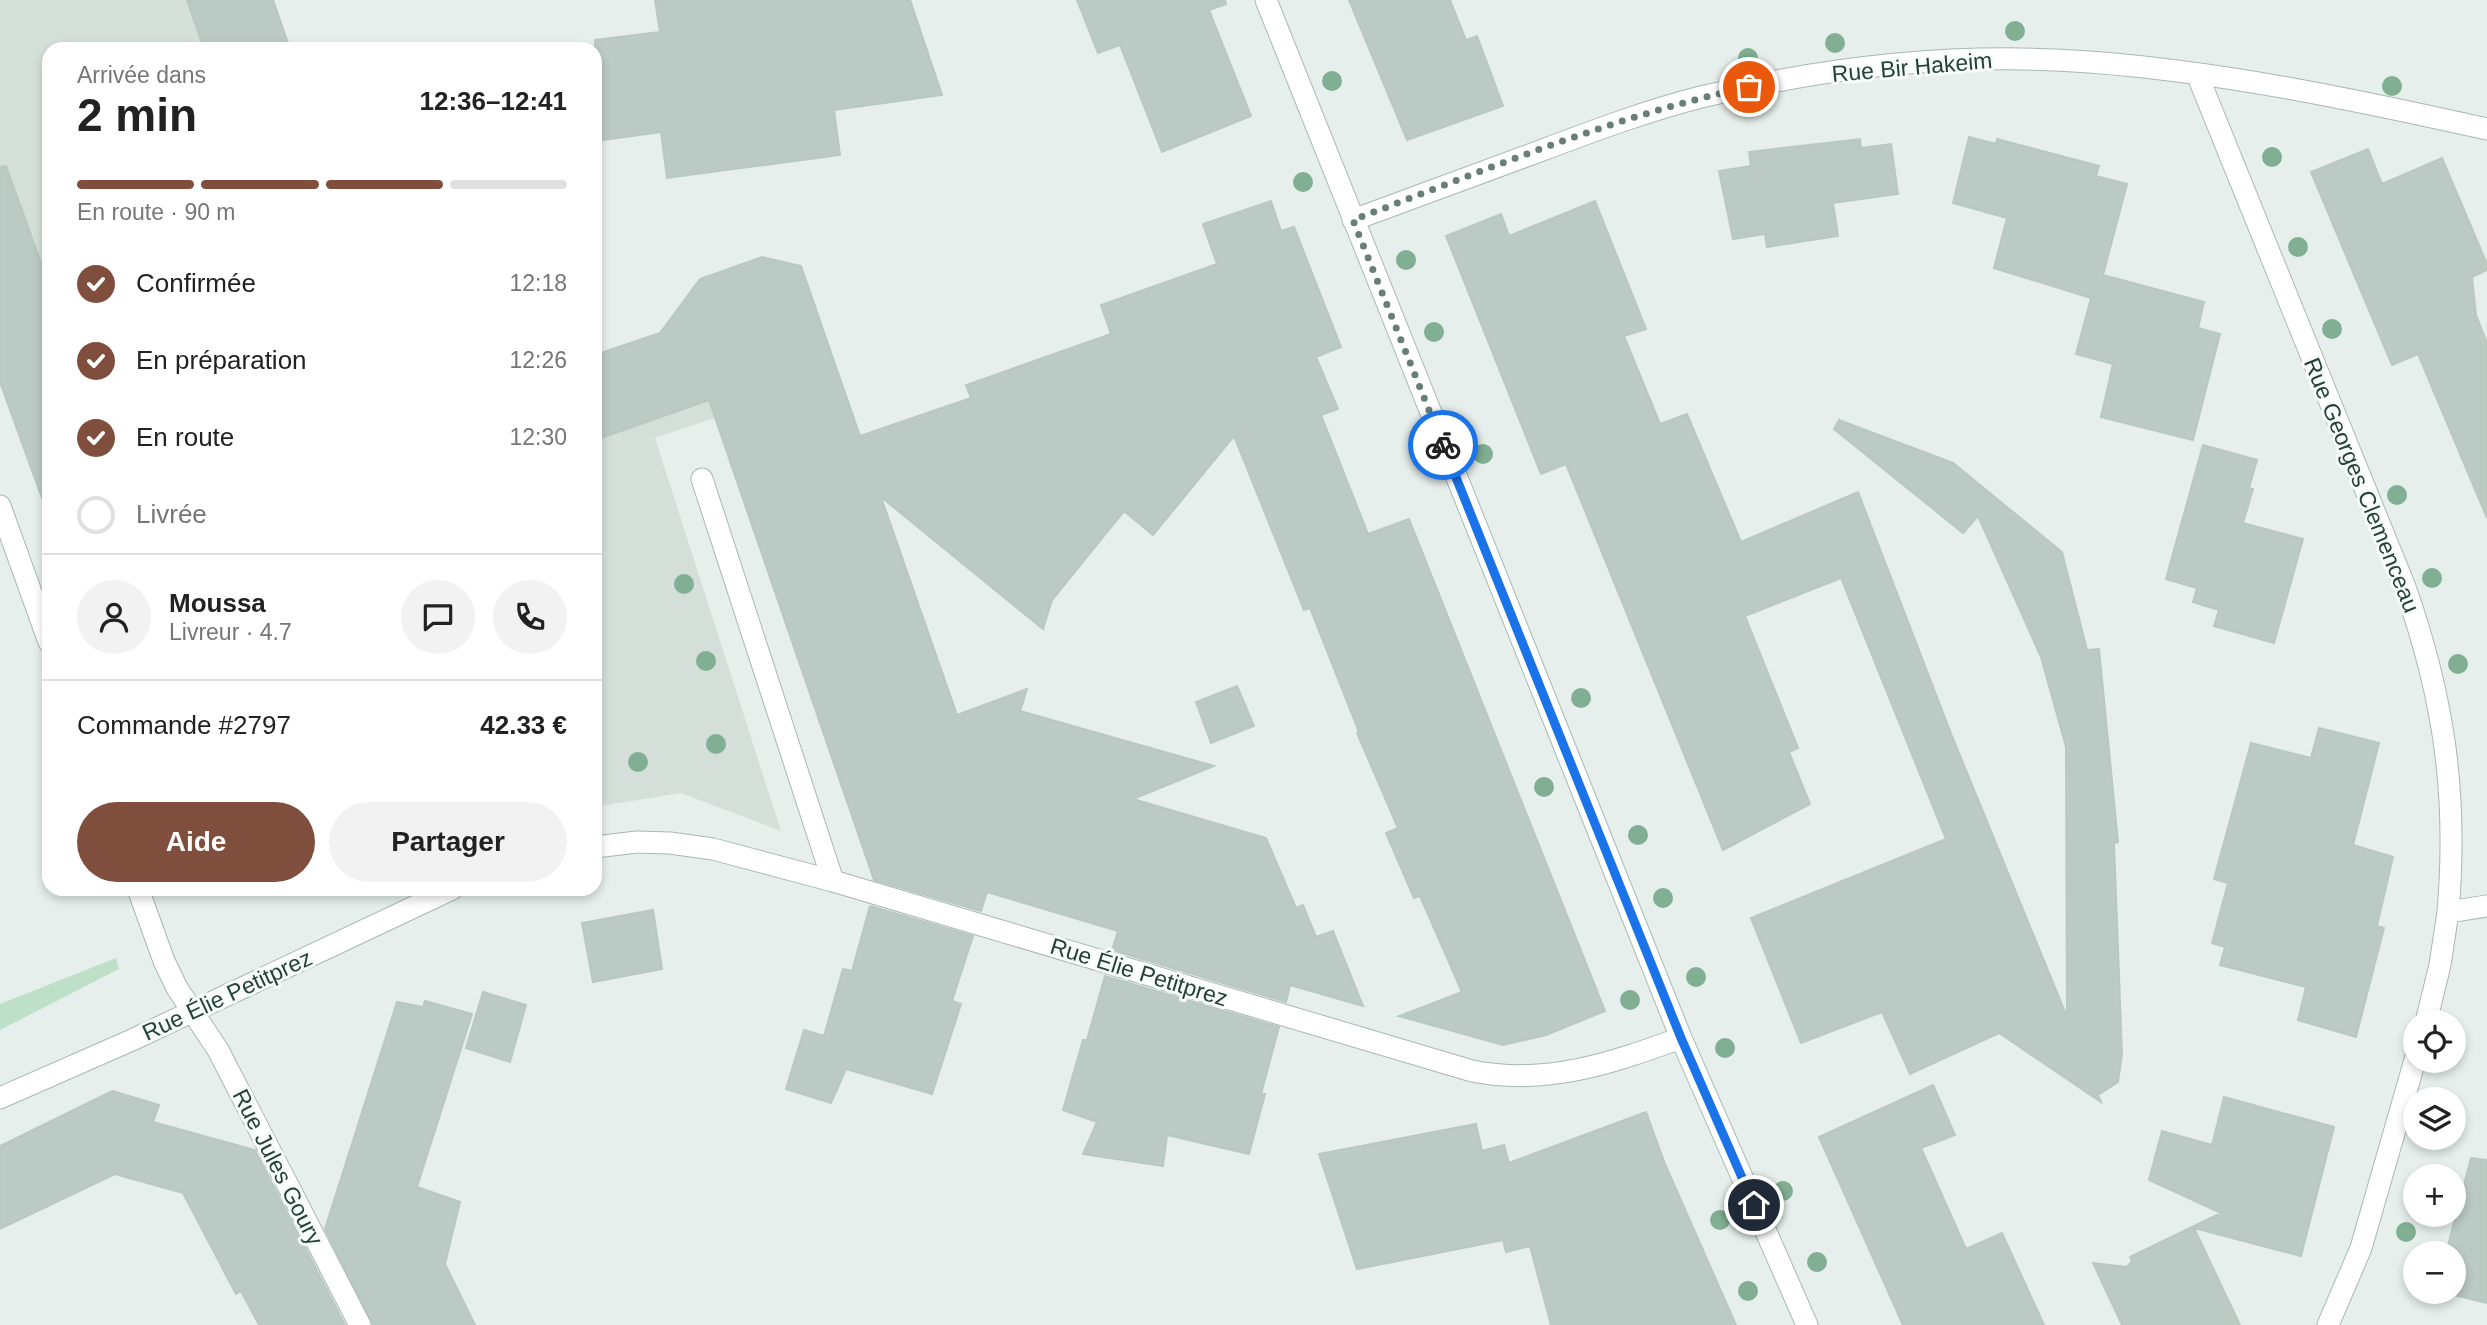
<!DOCTYPE html>
<html lang="fr">
<head>
<meta charset="utf-8">
<style>
  body { margin:0; font-family:Helvetica,sans-serif; background:#f2f2f2; color:#222; height:100vh; display:flex; flex-direction:column; font-size:26px; white-space:nowrap }
  * { box-sizing:border-box; margin:0 }
  p { font-size:23px; color:#767676 }
  .icon { flex:none; width:38px; height:38px; fill:none; stroke:currentColor; stroke-width:2; stroke-linecap:round; stroke-linejoin:round }
  .map { position:relative; flex:1; overflow:hidden }
  .details { position:absolute; left:42px; top:42px; width:560px; height:854px; display:flex; flex-direction:column; background:#fff; border-radius:21px; box-shadow:0 4px 10px #0003 }
  .details>* { flex:none }
  .controls { position:absolute; left:2403px; top:1010px; display:grid; gap:14px }
  .controls a { display:grid; place-items:center; width:63px; height:63px; border-radius:50%; background:#fff; box-shadow:0 4px 10px #0003; font-size:35px }
  .pin { position:absolute; display:grid; place-items:center; width:60px; height:60px; color:#fff; margin:-30px; border:4px solid #fff; border-radius:50%; box-shadow:0 2px 7px #0007 }
  .courier { position:absolute; display:grid; place-items:center; width:70px; height:70px; margin:-35px; border:5px solid #1a73e8; border-radius:50%; background:#fff; color:#222; box-shadow:0 2px 9px #0007 }
  .overview em { font-style:normal; font-weight:800 }
  .overview div { display:flex; flex-direction:column-reverse }
  .overview { display:flex; align-items:center; justify-content:space-between; height:119px; padding:0 35px }
  h1 { font-size:46px; font-weight:800; line-height:52px }
  .bar { display:grid; grid-template-columns:repeat(4,1fr); gap:10px 7px; align-content:center; height:84px; padding:0 35px }
  .bar i { height:9px; border-radius:5px; background:#e0e0e0 }
  .bar .current { background:#804e3d }
  .bar p { grid-column:span 4 }
  .line { display:flex; align-items:center; gap:18px; padding:0 35px; border-top:2px solid #e0e0e0 }
  .line div { flex:1 }
  .round { display:grid; place-items:center; flex:none; width:74px; height:74px; border-radius:37px; background:#f2f2f2 }
  ol { padding:0 35px; list-style:none }
  li { display:flex; align-items:center; gap:21px; height:77px }
  li p { margin-inline-start:auto }
  li .icon { padding:7px; border-radius:50%; background:#804e3d; color:#fff; stroke-width:4 }
  li:last-child { color:#767676 }
  li i { width:38px; height:38px; border:4px solid #e0e0e0; border-radius:50% }
  .primary-button { display:flex; gap:14px; margin-top:auto; padding:14px 35px }
  .primary-button a { flex:1; height:80px; border-radius:42px; background:#804e3d; color:#fff; font-size:28px; font-weight:800; line-height:80px; text-align:center }
  .primary-button a+a { background:#f2f2f2; color:#222 }
  .map>svg:first-child { display:block }
  .built { fill:#d4dfda }
  .green { fill:#bfe0c8 }
  .building { fill:#bbcac4; stroke:#b8c9c2; stroke-width:2 }
  .lines { fill:none; stroke-linecap:round; stroke-linejoin:round }
  .pedestrian-casing { stroke:#a8b8b2; stroke-width:23 }
  .minor-casing { stroke:#a8b8b2; stroke-width:23 }
  .pedestrian { stroke:#fff; stroke-width:21 }
  .minor { stroke:#fff; stroke-width:21 }
  .tree { fill:#80af93 }
  .done { stroke:#687f78; stroke-width:7; stroke-dasharray:0 12.6 }
  .route { stroke:#1a73e8; stroke-width:9 }
  .labels { text-anchor:middle; dominant-baseline:central; stroke-width:6; stroke-linejoin:round; paint-order:stroke }
  .street-label { font-size:23px; fill:#24423a; stroke:#f7fbf9 }
</style>
</head>
<body>
<div class="map">
<svg width="2487" height="1325" viewBox="0 0 2487 1325">
  <rect width="100%" height="100%" fill="#e6efeb"/>
  <path class="built" d="M0,0h273l17,49h-241v470l-49,-137z
    M667,330l23,15 25,73 -60,20 126,393 -100,-38 -86,14v-452z"/>
  <path class="green" d="M116,958l3,11 -119,61v-26z"/>
  <path class="building" d="M187,0h86l17,49h-86z
    M655,0h255l32,95 -108,15 6,45 -173,23 -6,-46 -66,9v-101l65,-8z
    M1077,0h148l1,4 -17,6 42,106 -89,36 -42,-107 -22,8z
    M1349,0h101l16,40 11,-4 26,70 -96,34z
    M1969,137l27,7 1,-5 102,27 -3,10 31,8 -24,91 101,27 -6,26 22,6 -27,106 -92,-23 12,-53 -37,-10 15,-56 -97,-30 13,-50 -54,-15z
    M1860,139l1,9 30,-4 7,50 -65,9 5,33 -71,11 -2,-13 -32,5 -14,-68 32,-5 -2,-14z
    M2368,149l14,35 60,-26 45,106v6l-15,7 4,38 11,28v175l-69,-164 -26,11 -81,-193z
    M6,166l43,119v215l-6,1 -43,-119v-215z
    M1271,201l10,30 13,-4 47,120 -25,10 22,52 -17,6 47,119 41,-15 196,492 -59,24 -43,10 -104,-29 63,-24 -42,-96 -6,2 -28,-65 12,-5 -41,-95 2,-1 -49,-124 -6,2 -70,-174 -81,99 -29,-24 -72,89 -9,29 -162,-132 76,218 70,-26 -7,22 194,55 -81,33 133,39 30,70 7,-3 13,32 17,-6 30,75 -73,-21 -4,17 -174,-52 6,-19 -131,-39 -6,19 -107,-31 -165,-480 -114,40v-85l65,-22 40,-54 62,-22 39,9 59,170 111,-38 -5,-13 145,-51 -10,-29 116,-41 -14,-40z
    M1595,201l51,128 -22,7 36,88 27,-10 54,128 117,-50 94,244 115,281 -1,-270 -25,-90 -63,-141 -15,17 -129,-104 5,-9 114,43 109,89 25,98 12,-1 19,193 -4,1 8,212 -4,27 -20,13 3,7 -102,-69 -89,41 -28,-62 -81,31 -50,-125 195,-79 -105,-261 -96,38 53,132 -9,4 21,52 -87,46 -157,-386 -25,10 -95,-238 55,-22 8,22z
    M2203,445l54,15 -8,28 4,1 -10,34 60,16 -29,104 -60,-17 5,-16 -26,-8 4,-14 -31,-9z
    M1237,686l17,40 -43,17 -15,-41z
    M2319,728l60,15 -26,102 40,12 -16,69 7,2 -28,109 -58,-17 8,-33 -86,-22 5,-18 -13,-4 16,-60 -14,-4 37,-136 60,15z
    M870,906l103,30 -21,65 9,3 -29,90 -86,-25 -15,34 -45,-14 18,-59 20,6 19,-67 9,2z
    M653,910l9,59 -69,13 -11,-59z
    M1105,976l174,51 -18,67h4l-16,60 -82,-19 -4,31 -80,-12 14,-32 -34,-12 20,-70h4z
    M483,992l43,13 -16,57 -44,-14z
    M425,1001l47,13 -55,173 43,15 -15,62 30,61h-102l-48,-96 72,-227 26,5z
    M1933,1085l22,50 -34,13 45,101 36,-16 42,92h-141l-84,-188z
    M112,1091l47,14 -6,17 102,28 90,175h-86l-18,-34 -5,3 -53,-101 -68,-19 -115,55v-83z
    M2224,1097l110,30 -33,129 -107,-28 46,97h-118l-29,-62 33,4 6,-5 -2,-5 91,-44 -72,-33 13,-49 50,14z
    M1646,1112l19,52 71,161h-185l-21,-79 -24,6 -3,-12 -146,29 -38,-115 157,-30 6,27 22,-6 5,18z
    M2471,1158l16,2v143l-46,-11h13v-39h-8z"/>
  <g class="lines">
    <defs>
      <path id="pedestrian" d="M702,479l131,402"/>
      <path id="minor" d="M1266,0l415,1038 126,287
        M2197,74l208,513c39,111 53,207 43,325
        M1353,220c62,-23 125,-46 187,-69 53,-20 106,-40 161,-54 126,-30 259,-45 388,-35 135,10 267,38 398,67
        M0,506l49,136
        M595,847l42,-5 33,1 43,6 120,32 639,190c75,15 139,-8 209,-33
        M138,889l26,72 13,27 41,62 142,275
        M2426,1022l14,-57 8,-53 39,-6
        M0,1098l132,-58 320,-151
        M2328,1325l33,-77 54,-188"/>
    </defs>
    <use href="#pedestrian" class="pedestrian-casing"/>
    <use href="#minor" class="minor-casing"/>
    <use href="#pedestrian" class="pedestrian"/>
    <use href="#minor" class="minor"/>
  </g>
  <g class="tree">
    <circle cx="2015" cy="31" r="10"/>
    <circle cx="1835" cy="43" r="10"/>
    <circle cx="1748" cy="58" r="10"/>
    <circle cx="1332" cy="81" r="10"/>
    <circle cx="2392" cy="86" r="10"/>
    <circle cx="2272" cy="157" r="10"/>
    <circle cx="1303" cy="182" r="10"/>
    <circle cx="2298" cy="247" r="10"/>
    <circle cx="1406" cy="260" r="10"/>
    <circle cx="2332" cy="329" r="10"/>
    <circle cx="1434" cy="332" r="10"/>
    <circle cx="1483" cy="454" r="10"/>
    <circle cx="2397" cy="495" r="10"/>
    <circle cx="2432" cy="578" r="10"/>
    <circle cx="684" cy="584" r="10"/>
    <circle cx="706" cy="661" r="10"/>
    <circle cx="2458" cy="664" r="10"/>
    <circle cx="1581" cy="698" r="10"/>
    <circle cx="716" cy="744" r="10"/>
    <circle cx="638" cy="762" r="10"/>
    <circle cx="1544" cy="787" r="10"/>
    <circle cx="1638" cy="835" r="10"/>
    <circle cx="1663" cy="898" r="10"/>
    <circle cx="1696" cy="977" r="10"/>
    <circle cx="1630" cy="1000" r="10"/>
    <circle cx="1725" cy="1048" r="10"/>
    <circle cx="1783" cy="1191" r="10"/>
    <circle cx="1720" cy="1220" r="10"/>
    <circle cx="2406" cy="1232" r="10"/>
    <circle cx="1817" cy="1262" r="10"/>
    <circle cx="1748" cy="1291" r="10"/>
  </g>
  <g class="lines">
    <path class="done" d="M1443,445l-90,-225c130,-49 260,-104 396,-133"/>
    <path class="route" d="M1443,445l238,593 73,167"/>
  </g>
  <g class="labels">
    <g class="street-label">
      <text transform="translate(1912 67) rotate(-5)">Rue Bir Hakeim</text>
      <text transform="translate(2362 485) rotate(68)">Rue Georges Clemenceau</text>
      <text transform="translate(1139 972) rotate(17)">Rue Élie Petitprez</text>
      <text transform="translate(227 995) rotate(-25)">Rue Élie Petitprez</text>
      <text transform="translate(278 1167) rotate(63)">Rue Jules Goury</text>
    </g>
  </g>
</svg>
<div class="controls">
<a><svg class="icon" aria-label="locate" viewBox="0 0 24 24"><circle cx="12" cy="12" r="6"/><path d="M12 2v4M12 18v4M2 12h4M18 12h4"/></svg></a>
<a><svg class="icon" aria-label="layers" viewBox="0 0 24 24"><path d="M12 4l9 5-9 5-9-5zM3 14l9 5 9-5"/></svg></a>
<a>+</a>
<a>−</a>
</div>
<div class="pin" style="left:1749px;top:87px;background:#ea580c"><svg class="icon" aria-label="bag" viewBox="0 0 24 24"><path d="M5 8h14l-1 12H6zM9 8a3 3 0 0 1 6 0"/></svg></div>
<div class="pin" style="left:1754px;top:1205px;background:#1f2937"><svg class="icon" aria-label="home" viewBox="0 0 24 24"><path d="M3 11l9-7 9 7M6 9v11h12V9"/></svg></div>
<div class="courier" style="left:1443px;top:445px"><svg class="icon" aria-label="bike" viewBox="0 0 24 24"><circle cx="6" cy="16" r="4"/><circle cx="18" cy="16" r="4"/><path d="M6 16l4-8h5l3 8M10 8l3 8H6M13 5h3"/></svg></div>
<section class="details">
<div class="overview"><div><h1>2 min</h1><p>Arrivée dans</p></div><em>12:36–12:41</em></div>
<div class="bar"><i class="current"></i><i class="current"></i><i class="current"></i><i></i><p>En route · 90 m</p></div>
<ol>
<li><svg class="icon" aria-label="check" viewBox="0 0 24 24"><path d="M5 12l5 5 9-10"/></svg>Confirmée<p>12:18</p></li>
<li><svg class="icon" aria-label="check" viewBox="0 0 24 24"><path d="M5 12l5 5 9-10"/></svg>En préparation<p>12:26</p></li>
<li><svg class="icon" aria-label="check" viewBox="0 0 24 24"><path d="M5 12l5 5 9-10"/></svg>En route<p>12:30</p></li>
<li><i></i>Livrée</li>
</ol>
<div class="line" style="height:126px"><a class="round"><svg class="icon" aria-label="person" viewBox="0 0 24 24"><circle cx="12" cy="8" r="4"/><path d="M4 21q1-7 8-7t8 7"/></svg></a><div><b>Moussa</b><p>Livreur · 4.7</p></div><a class="round"><svg class="icon" aria-label="chat" viewBox="0 0 24 24"><path d="M4 5h16v11H9l-5 4z"/></svg></a><a class="round"><svg class="icon" aria-label="phone" viewBox="0 0 24 24"><path d="M5 4h4l2 5-3 2q2 4 5 5l2-3 5 2v4C11 20 4 13 5 4z"/></svg></a></div>
<div class="line" style="height:91px"><div>Commande #2797</div><b>42.33 €</b></div>
<div class="primary-button"><a>Aide</a><a>Partager</a></div>
</section>
</div>
</body>
</html>
